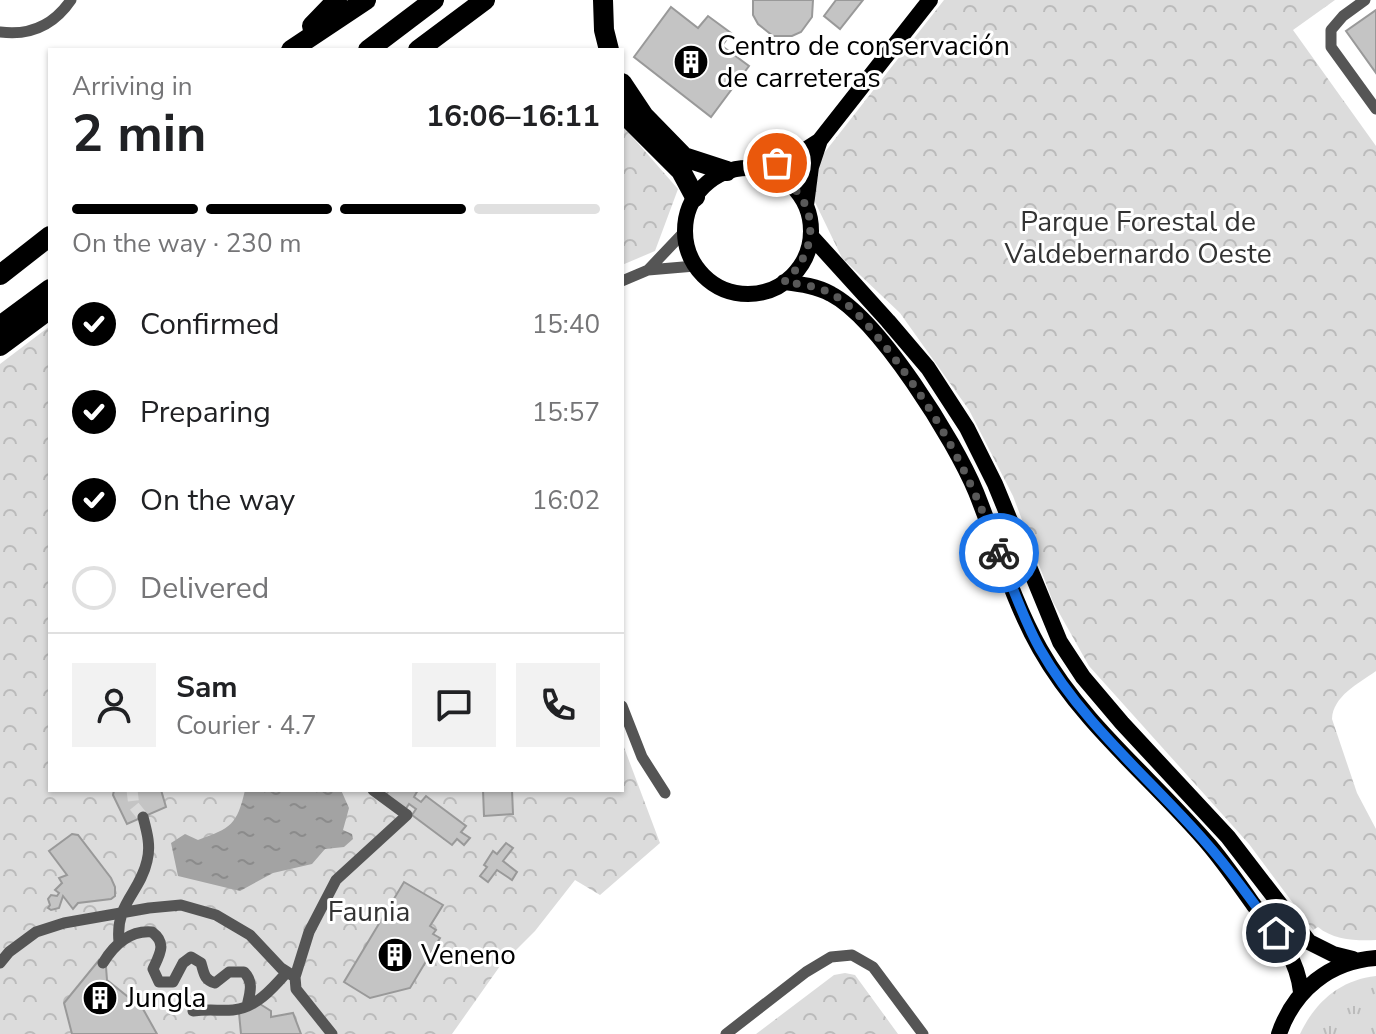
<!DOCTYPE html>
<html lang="en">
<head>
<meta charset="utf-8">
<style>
  body { margin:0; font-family:"Nunito Sans",sans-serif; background:#f2f2f2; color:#202124; height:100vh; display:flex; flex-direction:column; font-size:30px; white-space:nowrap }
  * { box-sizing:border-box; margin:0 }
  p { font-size:26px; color:#757577 }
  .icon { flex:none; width:44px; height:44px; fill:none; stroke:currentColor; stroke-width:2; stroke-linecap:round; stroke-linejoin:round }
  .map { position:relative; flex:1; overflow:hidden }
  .side { position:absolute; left:48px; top:48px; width:576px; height:744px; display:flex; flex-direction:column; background:#fff; border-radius:0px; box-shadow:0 2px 6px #0004 }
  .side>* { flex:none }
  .pin { position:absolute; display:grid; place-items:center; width:68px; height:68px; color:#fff; margin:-34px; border:4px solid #fff; border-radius:50%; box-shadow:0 2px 8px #0007 }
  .courier { position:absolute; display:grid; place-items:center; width:80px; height:80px; margin:-40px; border:6px solid #1a73e8; border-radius:50%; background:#fff; color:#222; box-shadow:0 2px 10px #0007 }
  .head em { font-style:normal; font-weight:700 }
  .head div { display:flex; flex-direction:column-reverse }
  .head { display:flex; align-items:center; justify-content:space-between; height:136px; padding:0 24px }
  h1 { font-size:52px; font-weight:700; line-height:60px }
  .bar { display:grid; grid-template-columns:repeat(4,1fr); gap:12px 8px; align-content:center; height:96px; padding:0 24px }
  .bar i { height:10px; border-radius:6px; background:#e0e0e0 }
  .bar .selected { background:#000 }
  .bar p { grid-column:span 4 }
  .line { display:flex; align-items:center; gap:20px; padding:0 24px; border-top:2px solid #e0e0e0 }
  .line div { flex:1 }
  .round { display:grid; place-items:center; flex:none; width:84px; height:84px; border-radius:0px; background:#f2f2f2 }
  ol { padding:0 24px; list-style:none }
  li { display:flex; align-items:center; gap:24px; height:88px }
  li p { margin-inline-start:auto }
  li .icon { padding:8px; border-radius:50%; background:#000; color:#fff; stroke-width:4 }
  li:last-child { color:#757577 }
  li i { width:44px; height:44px; border:4px solid #e0e0e0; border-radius:50% }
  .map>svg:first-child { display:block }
  .grass { fill:url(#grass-tufts) }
  .forest { fill:url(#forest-crowns) }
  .water { fill:url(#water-ripples) }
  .building { fill:#c4c4c4; stroke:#999; stroke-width:2 }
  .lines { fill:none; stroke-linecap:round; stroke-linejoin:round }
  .street-tunnel { stroke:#d9d9d9; stroke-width:11; stroke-dasharray:11 5.5; stroke-linecap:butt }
  .street { stroke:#555; stroke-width:11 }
  .primary { stroke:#000; stroke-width:16 }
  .highway { stroke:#000; stroke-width:20 }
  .done { stroke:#595959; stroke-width:8; stroke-dasharray:0 14.4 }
  .route { stroke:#1a73e8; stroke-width:10 }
  .labels { text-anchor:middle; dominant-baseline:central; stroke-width:6; stroke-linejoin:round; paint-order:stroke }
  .poi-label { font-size:28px; fill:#000; stroke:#fff; text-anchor:start }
  .park-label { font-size:28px; fill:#333; stroke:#fff }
</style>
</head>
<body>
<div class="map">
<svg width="1376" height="1034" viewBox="0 0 1376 1034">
  <defs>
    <pattern id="grass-tufts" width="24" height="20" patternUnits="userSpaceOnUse" patternTransform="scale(2)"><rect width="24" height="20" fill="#dcdcdc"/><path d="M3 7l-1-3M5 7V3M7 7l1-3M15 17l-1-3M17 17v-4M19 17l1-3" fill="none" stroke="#bbb"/></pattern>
    <pattern id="forest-crowns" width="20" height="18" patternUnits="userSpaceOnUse" patternTransform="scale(2)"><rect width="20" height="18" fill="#dcdcdc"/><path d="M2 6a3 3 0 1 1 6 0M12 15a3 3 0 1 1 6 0" fill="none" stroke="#bbb"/></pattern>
    <pattern id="water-ripples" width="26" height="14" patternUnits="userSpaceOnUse" patternTransform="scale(2)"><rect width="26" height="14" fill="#a3a3a3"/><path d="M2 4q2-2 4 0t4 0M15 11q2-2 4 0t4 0" fill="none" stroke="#8b8b8b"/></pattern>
  </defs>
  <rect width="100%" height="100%" fill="#fff"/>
  <path class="grass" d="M1376,976v58h-76c15,-32 40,-54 76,-58z"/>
  <path class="forest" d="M944,0h391l-42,30 83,116v525c-18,13 -43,25 -44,48l25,74 19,36v111c-19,1 -43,0 -58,-13l-5,3 -64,-86 -160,-178 -36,-64 -40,-106 -44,-86 -69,-97 -58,-55 -28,-58 7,-43z
    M622,125l56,64 -23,62 -33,14z
    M50,326v464h572v-48l38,101 -60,52 -25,-15 -40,51 -35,35 -48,68h-452v-670z
    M845,973l10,2 43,59h-142l78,-59z"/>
  <path class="water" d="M245,790h96l8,18 -6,22 9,4 1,5 -9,8 -19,2 -13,15 -39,9 -33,18 -62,-15 -7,-33 14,-9 13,6c33,-12 39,-15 47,-50z"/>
  <path class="building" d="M753,0h60l-1,17 -11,15 -9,4h-19l-15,-12 -5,-9z
    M836,0h27l-23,29 -16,-13z
    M671,7l27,21 10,-12 23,17 -9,13 27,20 -38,51 -77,-60z
    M1376,10v63l-30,-42z
    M114,790h47l5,17 -39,17 -14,-29z
    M389,790h29l-4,7 7,5 5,-6 40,30 -5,6 9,6 -6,7 -7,-6 -5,6 -40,-30 4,-6 -7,-5 -4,6 -19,-15z
    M483,790h29l1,24 -29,2z
    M72,834l6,1 33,43 4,9v9l-4,3 -33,4 -5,6 -10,-13 -4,12 -8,2 -3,-2 2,-3 -2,-6 3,-4 6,1 2,-3 -4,-3 7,-7 -3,-5 8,-3 -18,-24z
    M506,843l7,5 -10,13 14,11 -5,8 -15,-10 -9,12 -8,-6 7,-9 -3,-2 9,-14 4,3z
    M404,882l39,23 -13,21 6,4 -3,4 7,4 -30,50 -40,10 -26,-16z
    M99,960l7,7 1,13 36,29 14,25h-85l-8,-31z
    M260,1004l11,7v6l22,-4 8,21h-60l-2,-21z"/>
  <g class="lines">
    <path class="street-tunnel" d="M132,790l2,16 9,11"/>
    <path class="street" d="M1365,0l-22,16 -12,14v17l45,62
      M0,32c30,4 54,-7 71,-32
      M648,270l37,-39
      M622,281l26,-11 47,-4
      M622,706l20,51 23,36
      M119,942c-4,-39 21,-49 28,-81 4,-15 0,-29 -4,-44
      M0,963l9,-11 27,-20 28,-9 85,-15 32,-3 35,10 34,20 31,33 14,9
      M103,963c11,-18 26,-33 49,-31 15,11 8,22 1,37l6,13h14l10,-19 8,-6 10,6c3,10 3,17 14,20l14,-11h15c10,10 6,21 3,34
      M193,1011c16,-2 27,0 40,-1 23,-2 40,-22 54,-38
      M332,1034l-36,-45 -1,-12 14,-45 27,-52 71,-65 -34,-25
      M726,1034l80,-62 25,-15 21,-2 21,12 50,67"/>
    <path class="primary" d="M685 231a63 63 0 1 1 126 0a63 63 0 1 1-126 0Z
      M762,169l29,-10 28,-18
      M806,205l5,-38 9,-27 110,-140
      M811,236l77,85 40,47 39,60 28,56 65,158 23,35 39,46 106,114 81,105 24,12 20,5
      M784,282c16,2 33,4 47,12 48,25 124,147 145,198 21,52 36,108 64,157 43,76 114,131 170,197 15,18 29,38 43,58 22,28 44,51 48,88
      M1279,1034c15,-44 51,-73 97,-76"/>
    <path class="highway" d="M603,0l1,30 5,20
      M312,26l25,-26
      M291,50l75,-50
      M368,50l66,-50
      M418,50l67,-50
      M622,83l22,33 40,41 43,14
      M622,112l59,59 14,26
      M0,275l50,-39
      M0,326l50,-37
      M0,346l50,-37"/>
  </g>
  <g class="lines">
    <path class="done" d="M777,163l-15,6c55,17 64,77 22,113 16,2 33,4 48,12 22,12 40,36 56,56 51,66 82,125 111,203"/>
    <path class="route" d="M999,553c13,32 24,66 41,96 43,76 112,131 168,196 24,27 45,58 68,88"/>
  </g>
  <defs>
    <symbol id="building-disc" viewBox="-11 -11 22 22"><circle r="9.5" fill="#000" stroke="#fff"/><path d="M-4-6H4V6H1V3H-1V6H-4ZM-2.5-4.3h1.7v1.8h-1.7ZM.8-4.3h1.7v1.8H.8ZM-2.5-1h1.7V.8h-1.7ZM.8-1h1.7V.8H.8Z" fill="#fff"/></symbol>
  </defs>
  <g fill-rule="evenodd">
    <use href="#building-disc" x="671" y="42" width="40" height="40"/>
    <use href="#building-disc" x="375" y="935" width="40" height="40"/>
    <use href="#building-disc" x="80" y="978" width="40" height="40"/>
  </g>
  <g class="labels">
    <g class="poi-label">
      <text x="717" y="46">Centro de conservación<tspan x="717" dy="32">de carreteras</tspan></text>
      <text x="421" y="955">Veneno</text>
      <text x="126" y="998">Jungla</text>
    </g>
    <g class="park-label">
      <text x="1138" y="222">Parque Forestal de<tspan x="1138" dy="32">Valdebernardo Oeste</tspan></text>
      <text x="369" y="912">Faunia</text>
    </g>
  </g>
</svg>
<div class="pin" style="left:777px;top:163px;background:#ea580c"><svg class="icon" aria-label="bag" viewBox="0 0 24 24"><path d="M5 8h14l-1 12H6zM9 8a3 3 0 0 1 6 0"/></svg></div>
<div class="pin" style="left:1276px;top:933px;background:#1f2937"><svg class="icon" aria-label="home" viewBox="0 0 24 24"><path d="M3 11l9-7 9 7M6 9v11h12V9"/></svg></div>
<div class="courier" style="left:999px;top:553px"><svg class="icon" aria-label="bike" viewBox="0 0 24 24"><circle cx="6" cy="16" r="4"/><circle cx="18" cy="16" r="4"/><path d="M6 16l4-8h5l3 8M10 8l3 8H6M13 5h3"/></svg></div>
<section class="side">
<div class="head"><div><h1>2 min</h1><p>Arriving in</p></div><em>16:06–16:11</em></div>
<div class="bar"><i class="selected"></i><i class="selected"></i><i class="selected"></i><i></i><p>On the way · 230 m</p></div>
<ol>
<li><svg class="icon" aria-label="check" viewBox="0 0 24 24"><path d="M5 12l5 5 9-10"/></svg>Confirmed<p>15:40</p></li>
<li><svg class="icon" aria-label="check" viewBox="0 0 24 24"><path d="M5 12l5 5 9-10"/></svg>Preparing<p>15:57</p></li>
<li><svg class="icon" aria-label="check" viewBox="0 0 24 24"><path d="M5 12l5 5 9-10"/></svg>On the way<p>16:02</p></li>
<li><i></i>Delivered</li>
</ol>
<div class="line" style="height:144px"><a class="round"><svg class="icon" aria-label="person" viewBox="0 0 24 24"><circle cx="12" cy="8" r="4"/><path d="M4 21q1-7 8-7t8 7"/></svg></a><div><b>Sam</b><p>Courier · 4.7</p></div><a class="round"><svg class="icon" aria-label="chat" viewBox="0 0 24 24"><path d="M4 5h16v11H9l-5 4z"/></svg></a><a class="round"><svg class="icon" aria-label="phone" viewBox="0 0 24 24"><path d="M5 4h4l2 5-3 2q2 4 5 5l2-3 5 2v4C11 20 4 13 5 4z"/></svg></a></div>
</section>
</div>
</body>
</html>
